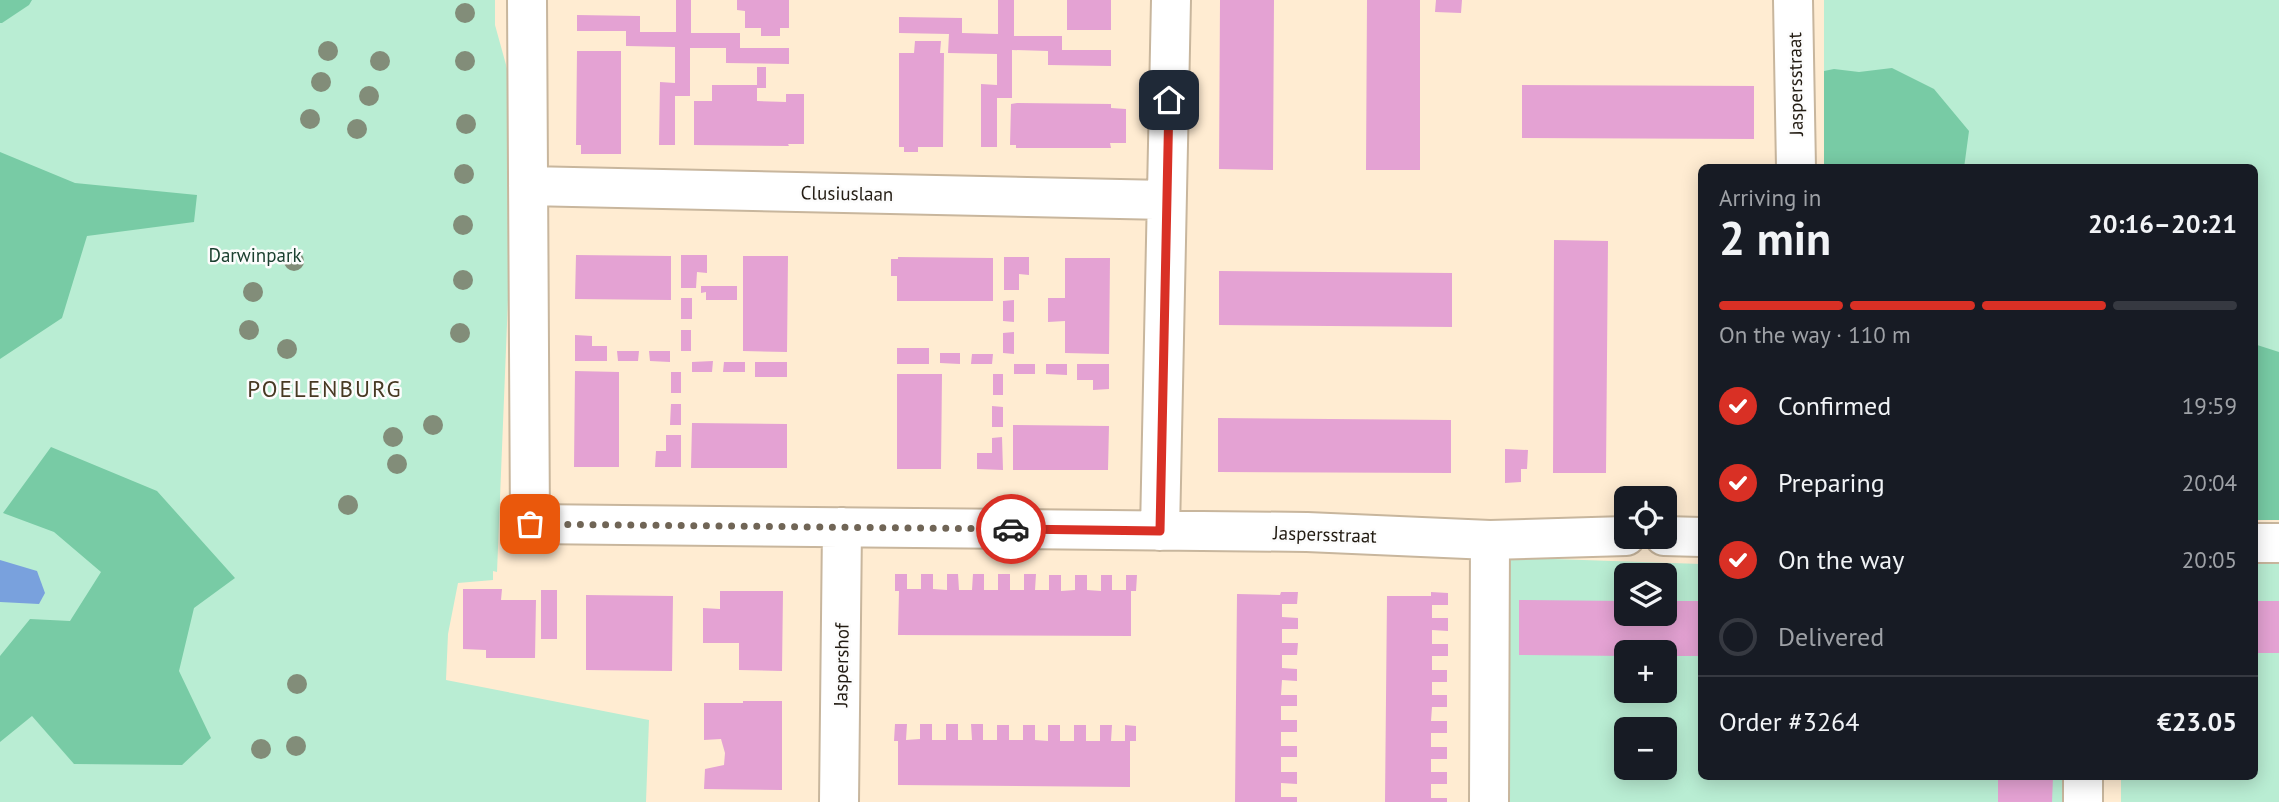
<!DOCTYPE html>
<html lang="en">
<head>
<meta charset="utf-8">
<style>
  body { margin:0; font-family:"PT Sans",sans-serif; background:#20242c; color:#f1f3f6; height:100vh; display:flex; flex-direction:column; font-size:26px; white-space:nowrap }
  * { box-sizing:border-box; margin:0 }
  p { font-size:23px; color:#9ea1a6 }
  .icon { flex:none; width:38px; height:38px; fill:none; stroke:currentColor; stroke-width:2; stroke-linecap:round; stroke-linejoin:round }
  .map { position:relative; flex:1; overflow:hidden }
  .drawer { position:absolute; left:1698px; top:164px; width:560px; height:616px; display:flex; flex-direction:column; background:#171b24; border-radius:10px; box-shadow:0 4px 18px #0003 }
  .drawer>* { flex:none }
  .fabs { position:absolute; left:1614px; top:486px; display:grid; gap:14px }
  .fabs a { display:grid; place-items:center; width:63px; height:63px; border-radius:10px; background:#171b24; box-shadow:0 4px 18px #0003; font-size:35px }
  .pin { position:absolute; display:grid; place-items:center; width:60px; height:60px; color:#fff; margin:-30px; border-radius:14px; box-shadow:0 4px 10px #0006 }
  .courier { position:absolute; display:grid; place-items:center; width:70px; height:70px; margin:-35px; border:5px solid #d93025; border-radius:50%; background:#fff; color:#222; box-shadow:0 2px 9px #0007 }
  .headline em { font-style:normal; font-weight:700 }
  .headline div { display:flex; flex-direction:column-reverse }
  .headline { display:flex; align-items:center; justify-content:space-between; height:119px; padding:0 21px }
  h1 { font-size:46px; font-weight:700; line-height:52px }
  .bar { display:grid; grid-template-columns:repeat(4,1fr); gap:10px 7px; align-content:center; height:84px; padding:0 21px }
  .bar i { height:9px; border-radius:5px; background:#363941 }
  .bar .on { background:#d93025 }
  .bar p { grid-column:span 4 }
  .line { display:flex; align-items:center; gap:18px; padding:0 21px; border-top:2px solid #363941 }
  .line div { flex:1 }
  ol { padding:0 21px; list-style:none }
  li { display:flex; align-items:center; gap:21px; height:77px }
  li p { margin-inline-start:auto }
  li .icon { padding:7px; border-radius:50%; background:#d93025; color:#fff; stroke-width:4 }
  li:last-child { color:#9ea1a6 }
  li i { width:38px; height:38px; border:4px solid #363941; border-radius:50% }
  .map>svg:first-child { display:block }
  .green { fill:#b9edd3; fill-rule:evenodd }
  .forest { fill:#78cba5 }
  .water { fill:#79a1dd }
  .building { fill:#e4a2d3 }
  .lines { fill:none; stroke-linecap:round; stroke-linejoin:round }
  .minor-casing { stroke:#c8b69d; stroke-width:42 }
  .minor { stroke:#fff; stroke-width:38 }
  .tree { fill:#828d79 }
  .done { stroke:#706556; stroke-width:7; stroke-dasharray:0 12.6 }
  .route { stroke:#d93025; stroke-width:9 }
  .labels { text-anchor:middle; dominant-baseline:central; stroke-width:5; stroke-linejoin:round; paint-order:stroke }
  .street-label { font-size:19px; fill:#231c13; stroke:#fcfcfc }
  .park-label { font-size:19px; fill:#1b4030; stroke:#fcfcfc }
  .quarter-label { font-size:23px; letter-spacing:2px; fill:#473923; stroke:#fcfcfc }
</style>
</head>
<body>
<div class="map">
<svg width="2279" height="802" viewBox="0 0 2279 802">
  <rect width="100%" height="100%" fill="#ffecd2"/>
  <path class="green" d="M0,0h495v25l21,76 -19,471 -4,-1v9l-35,3 -10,51 -2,46 203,40 -3,82h-646z
    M1824,0h455v520h-25v-352h-430z
    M1491,557l210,7v213h375v25h-585zM1626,576h38v38h-38zM1626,653h38v38h-38zM1626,730h38v38h-38z
    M2254,561h25v241h-158v-25h133z"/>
  <path class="forest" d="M0,0h32l-3,5 -27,18h-2z
    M1892,68l42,21 35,42 -5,37h-140v-97l10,-2 25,3z
    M0,152l75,31 122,12 -3,27 -107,14 -25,82 -62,41z
    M2254,344l25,8v168h-25z
    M51,447l106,44 78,87 -41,30 -15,63 32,67 -29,27 -108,-1 -42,-48 -32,26v-86l30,-37 40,2 31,-49 -47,-40 -51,-19z"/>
  <path class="water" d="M0,560l37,11 8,22 -6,11 -39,-2z"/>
  <path class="building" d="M676,0h15v33h49v15h49v16l-63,-1v-15h-36v48h-15v49h-16l1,-63 15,1v-36l-49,-1v-15h-49v-16l63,1v16h36z
    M737,0h52v28h-9v8h-19v-8h-16v-17l-8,-1z
    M998,0h16v36h48v14h49v16l-63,-1v-14l-36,-1v48h-15v49h-16v-63l16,1v-31l-49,-1 1,-19 -50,-1v-16l63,1v15l36,1z
    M1067,0h44v30h-44z
    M1220,0h54l-1,170 -54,-1z
    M1367,0h53v170h-54z
    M1436,0h26l-1,13 -26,-1z
    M915,41h26l-1,12h4l-1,94h-25v5h-14v-5h-5v-94h15z
    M577,51h44v103h-40v-9h-5z
    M757,67h9v21h-9v13l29,1v-8h18v50h-16l1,2 -95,-1v-44h18v-16h45z
    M1522,85l232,1v53l-232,-1z
    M1017,103l94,1v4l15,1v34h-16l1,5h-95v-3h-6l1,-41z
    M1554,240l54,1 -2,232h-53z
    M576,255l95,1v44l-96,-1z
    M681,255h26v18l-10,-1 -1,16h-15z
    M743,256h45l-1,96 -44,-1z
    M898,257l95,1v43h-96v-25h-6v-17h7z
    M1004,257h25v18l-10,-1v16h-15z
    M1065,258h45l-1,96 -44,-1v-32l-17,1v-24h17z
    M1219,271l233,2v54l-233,-2z
    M701,286h36v14h-31v-8l-5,1z
    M681,298h11v21h-11z
    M1014,300v22l-11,-1v-20z
    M681,330h10v21h-10z
    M1014,332v22l-11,-1v-20z
    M575,335l17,1v10h15v15h-32z
    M897,348h32v16h-32z
    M617,351h22l-1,10h-20z
    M649,351h21v11l-20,-1z
    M940,353h20v11l-20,-1z
    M972,354h21l-1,10h-21z
    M713,361l-1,11h-20v-10z
    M724,362h21v10h-22z
    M755,362h32v15h-32z
    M1014,364h21v10h-21z
    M1046,364h21v11l-21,-1z
    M1077,364h32v25l-16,1v-10h-16z
    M575,371l44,1v95h-45z
    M671,372h10v21h-10z
    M897,374h45l-1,95h-44z
    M993,374h10v21h-10z
    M671,404h10v21h-11z
    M992,406l11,1v20h-11z
    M1218,418l233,2v53l-233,-1z
    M692,423l95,1v44h-96z
    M1013,425l96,1 -1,44h-95z
    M666,435h15v32h-26l1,-16h10z
    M1002,437l1,33 -26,-1v-16h15v-15z
    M1505,449l23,1 -1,19h-6v13l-16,1z
    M895,574h12v15h14v-15h12v15l14,1v-16h11l1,16h13l1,-16h11v16h14v-16h12v16h14v-16h12l-1,16h14v-15h12v16l14,-1v-15h12v15l14,1v-16h11v15h14v-15h11l-1,16h-5v45l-233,-1 1,-44h-4z
    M463,589h39l-1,11h35l-1,58h-49v-8l-23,-1z
    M541,590h16v49h-16z
    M720,591h63l-1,80 -43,-1v-27h-36v-35l17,1z
    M1281,592h17l-1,12h-15v13l16,1v11h-16v14h16l-1,12h-15v13l15,1v12l-15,-1 -1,15h16v11h-16v14h16v12h-16v14h16v11h-16v15h16v12l-16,-1v14h16v5h-62l2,-208 43,1z
    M1431,592l17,1v12h-16v13h16v13l-16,-1v14h16v12h-16v14h15v12h-15v13h15v12h-15l-1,14h16v12h-16v14h16v12h-16v13h16v12h-16v14h16v4h-62l2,-206h44z
    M586,595l87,1 -1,75 -86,-1z
    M1519,600l107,1v13h38v-13h37v55h-37v-3h-38v3l-107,-1z
    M2254,601h25v52h-25z
    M743,701h39v89l-78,-1 1,-20 19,-4 1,-12 -4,-14 -17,1v-37h39z
    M895,724h12l-1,16 14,-1v-15h12v16h14v-16h12v16h14l-1,-16h12v16h14v-15h12v15h14v-15h12v15l13,1v-16h12v16h14v-16h12v16h14v-16h12l-1,16h14v-16l11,1v15h-6v46l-232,-2v-44h-4z
    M1998,777h55l-1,25h-54z"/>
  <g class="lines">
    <defs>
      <path id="minor" d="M527,0l3,524 777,8 183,8 136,-4
        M1793,0l3,168
        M528,186l638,14
        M1160,531l11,-531
        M1664,536l37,1
        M2254,543h25
        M839,802l3,-275
        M1489,802l1,-262
        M2083,802v-25"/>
    </defs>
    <use href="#minor" class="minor-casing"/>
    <use href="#minor" class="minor"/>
  </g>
  <g class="tree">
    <circle cx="465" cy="13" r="10"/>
    <circle cx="328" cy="51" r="10"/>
    <circle cx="380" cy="61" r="10"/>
    <circle cx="465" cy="61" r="10"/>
    <circle cx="321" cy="82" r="10"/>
    <circle cx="369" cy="96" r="10"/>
    <circle cx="310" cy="119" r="10"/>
    <circle cx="466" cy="124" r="10"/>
    <circle cx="357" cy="129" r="10"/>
    <circle cx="464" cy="174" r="10"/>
    <circle cx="463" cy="225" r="10"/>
    <circle cx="294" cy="261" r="10"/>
    <circle cx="463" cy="280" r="10"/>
    <circle cx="253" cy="292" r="10"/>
    <circle cx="249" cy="330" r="10"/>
    <circle cx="460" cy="333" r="10"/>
    <circle cx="287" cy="349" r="10"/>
    <circle cx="433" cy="425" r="10"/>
    <circle cx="393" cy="437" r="10"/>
    <circle cx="397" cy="464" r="10"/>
    <circle cx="348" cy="505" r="10"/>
    <circle cx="297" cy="684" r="10"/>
    <circle cx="296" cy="746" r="10"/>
    <circle cx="261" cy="749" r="10"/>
  </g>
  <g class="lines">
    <path class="done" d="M530,524l481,5"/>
    <path class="route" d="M1011,529l149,2 9,-431"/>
  </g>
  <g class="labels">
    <g class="street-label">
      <text transform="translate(1795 84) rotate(-91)">Jaspersstraat</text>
      <text transform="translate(847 193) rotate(1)">Clusiuslaan</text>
      <text transform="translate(1325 534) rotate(2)">Jaspersstraat</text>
      <text transform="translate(841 665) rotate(-89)">Jaspershof</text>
    </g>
    <g class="park-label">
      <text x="255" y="255">Darwinpark</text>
    </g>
    <g class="quarter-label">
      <text x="325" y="388">POELENBURG</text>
    </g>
  </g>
</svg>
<div class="fabs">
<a><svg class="icon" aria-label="locate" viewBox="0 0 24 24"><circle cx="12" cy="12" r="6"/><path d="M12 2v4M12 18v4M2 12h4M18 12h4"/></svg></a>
<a><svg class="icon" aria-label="layers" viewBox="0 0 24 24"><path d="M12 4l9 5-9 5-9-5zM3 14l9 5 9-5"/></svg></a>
<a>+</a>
<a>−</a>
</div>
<div class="pin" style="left:530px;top:524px;background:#ea580c"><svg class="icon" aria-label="bag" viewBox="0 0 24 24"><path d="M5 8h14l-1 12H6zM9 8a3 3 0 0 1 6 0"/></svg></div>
<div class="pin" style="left:1169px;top:100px;background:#1f2937"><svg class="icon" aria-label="home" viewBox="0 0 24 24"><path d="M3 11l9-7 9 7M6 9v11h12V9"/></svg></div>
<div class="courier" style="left:1011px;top:529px"><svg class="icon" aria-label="car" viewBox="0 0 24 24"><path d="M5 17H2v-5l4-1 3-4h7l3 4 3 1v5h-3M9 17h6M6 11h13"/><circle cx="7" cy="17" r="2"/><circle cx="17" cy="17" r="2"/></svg></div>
<section class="drawer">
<div class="headline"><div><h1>2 min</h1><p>Arriving in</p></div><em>20:16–20:21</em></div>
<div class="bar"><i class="on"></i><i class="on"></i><i class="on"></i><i></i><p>On the way · 110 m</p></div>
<ol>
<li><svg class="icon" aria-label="check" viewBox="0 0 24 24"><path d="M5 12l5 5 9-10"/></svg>Confirmed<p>19:59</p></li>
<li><svg class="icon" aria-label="check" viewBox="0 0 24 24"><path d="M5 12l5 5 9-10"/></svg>Preparing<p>20:04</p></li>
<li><svg class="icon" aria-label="check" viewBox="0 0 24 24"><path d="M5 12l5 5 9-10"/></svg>On the way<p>20:05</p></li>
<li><i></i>Delivered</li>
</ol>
<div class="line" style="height:91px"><div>Order #3264</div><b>€23.05</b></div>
</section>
</div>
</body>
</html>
